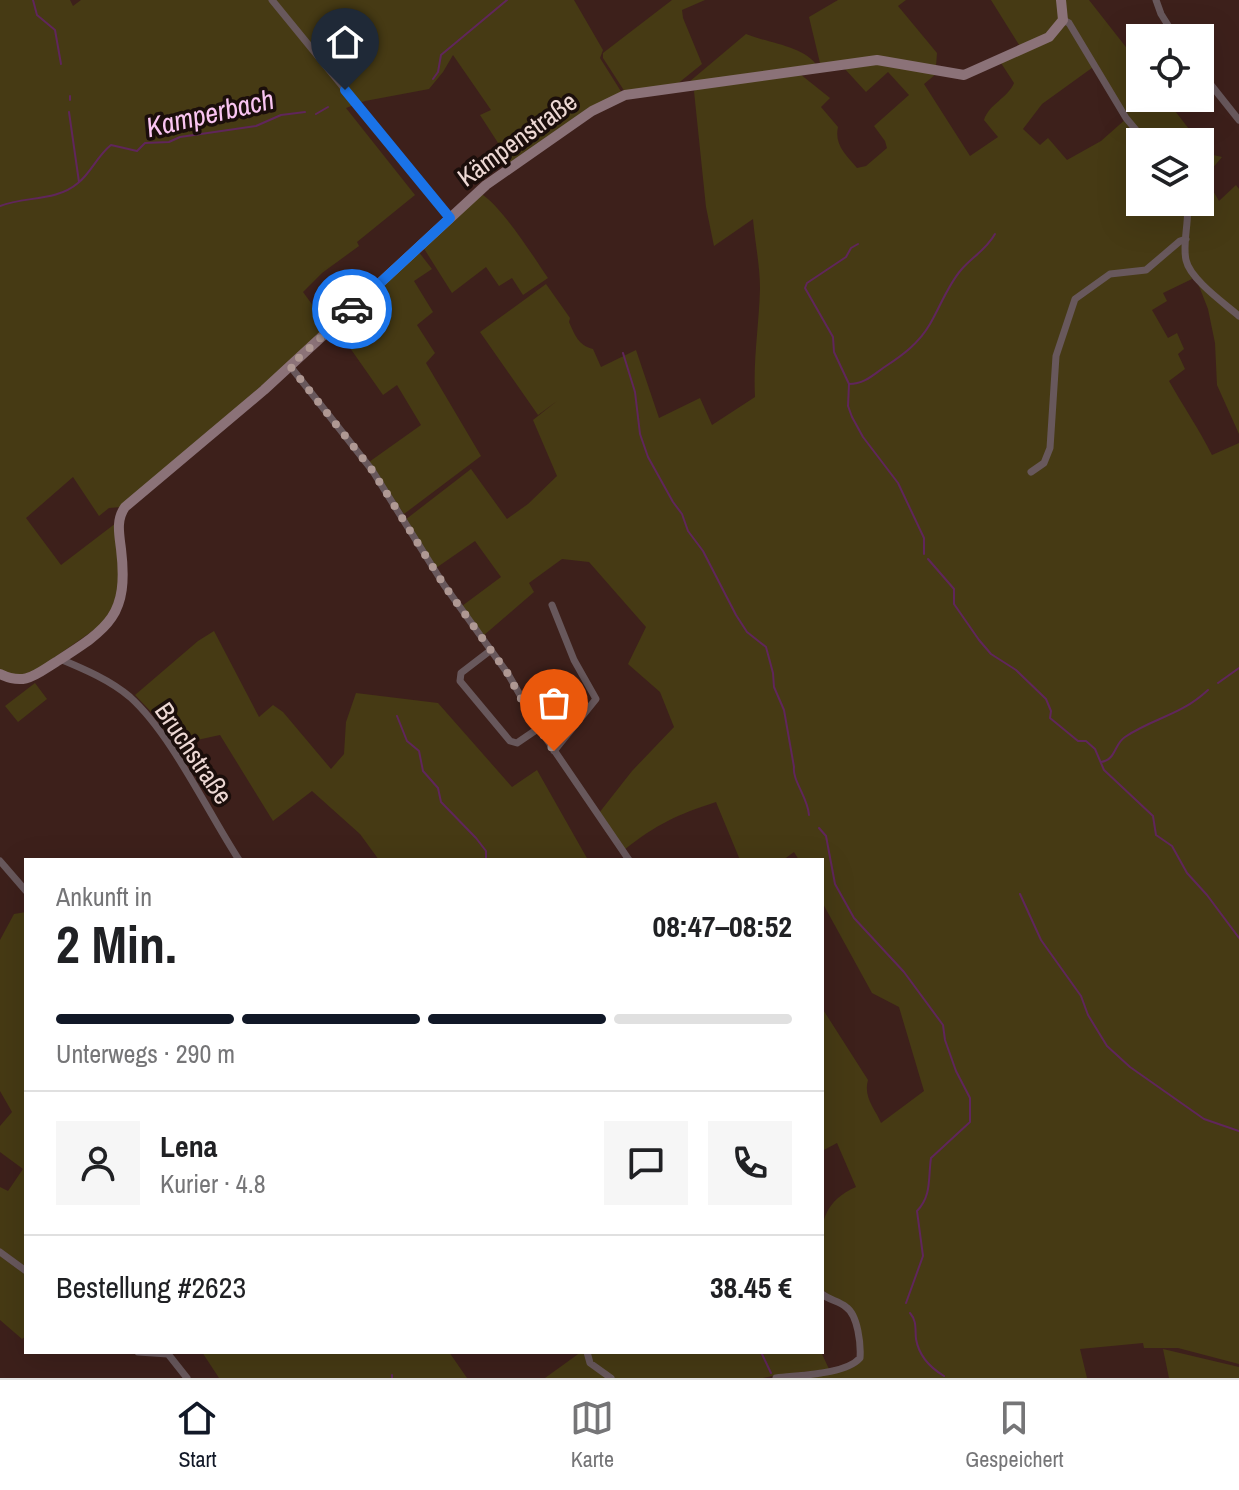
<!DOCTYPE html>
<html lang="de">
<head>
<meta charset="utf-8">
<style>
  body { margin:0; font-family:"Archivo Narrow",sans-serif; background:#f6f6f6; color:#202124; height:100vh; display:flex; flex-direction:column; font-size:30px; white-space:nowrap }
  * { box-sizing:border-box; margin:0 }
  p { font-size:26px; color:#757577 }
  .icon { flex:none; width:44px; height:44px; fill:none; stroke:currentColor; stroke-width:2; stroke-linecap:round; stroke-linejoin:round }
  .map { position:relative; flex:1; overflow:hidden }
  .details { position:absolute; left:24px; top:858px; width:800px; height:496px; display:flex; flex-direction:column; background:#fff; border-radius:0px; box-shadow:0 8px 32px #0002 }
  .details>* { flex:none }
  .tools { position:absolute; left:1126px; top:24px; display:grid; gap:16px }
  .tools a { display:grid; place-items:center; width:88px; height:88px; border-radius:0px; background:#fff; box-shadow:0 8px 32px #0002; font-size:40px }
  .pin { position:absolute; display:grid; place-items:center; width:68px; height:68px; color:#fff; margin:-82px -34px; border-radius:50% 50% 50% 0; rotate:-45deg; box-shadow:0 0 8px #0007 }
  .pin .icon { rotate:45deg }
  .courier { position:absolute; display:grid; place-items:center; width:80px; height:80px; margin:-40px; border:6px solid #1a73e8; border-radius:50%; background:#fff; color:#222; box-shadow:0 2px 10px #0007 }
  .headline em { font-style:normal; font-weight:800 }
  .headline div { display:flex; flex-direction:column-reverse }
  .headline { display:flex; align-items:center; justify-content:space-between; height:136px; padding:0 32px }
  h1 { font-size:52px; font-weight:800; line-height:60px }
  .bar { display:grid; grid-template-columns:repeat(4,1fr); gap:12px 8px; align-content:center; height:96px; padding:0 32px }
  .bar i { height:10px; border-radius:6px; background:#e0e0e0 }
  .bar .current { background:#111827 }
  .bar p { grid-column:span 4 }
  .line { display:flex; align-items:center; gap:20px; padding:0 32px; border-top:2px solid #e0e0e0 }
  .line div { flex:1 }
  .round { display:grid; place-items:center; flex:none; width:84px; height:84px; border-radius:0px; background:#f6f6f6 }
  .menu { display:flex; justify-content:space-around; align-items:center; height:112px; border-top:2px solid #e0e0e0; background:#fff; font-size:22px; color:#757577 }
  .menu a { display:grid; justify-items:center; gap:4px }
  .menu .current { color:#111827 }
  .map>svg:first-child { display:block }
  .green { fill:#463a14; fill-rule:evenodd }
  .lines { fill:none; stroke-linecap:round; stroke-linejoin:round }
  .stream { stroke:#60265b; stroke-width:2 }
  .street { stroke:#68585c; stroke-width:7 }
  .secondary { stroke:#8b7278; stroke-width:10 }
  .done { stroke:#af9893; stroke-width:8; stroke-dasharray:0 14.4 }
  .route { stroke:#1a73e8; stroke-width:10 }
  .labels { text-anchor:middle; dominant-baseline:central; stroke-width:7; stroke-linejoin:round; paint-order:stroke }
  .street-label { font-size:26px; fill:#edd8d4; stroke:#1b0e0b }
  .water-label { font-size:28px; font-style:italic; fill:#fac5f2; stroke:#1b0e0b }
</style>
</head>
<body>
<div class="map">
<svg width="1239" height="1378" viewBox="0 0 1239 1378">
  <rect width="100%" height="100%" fill="#3d201b"/>
  <path class="green" d="M0,0h70l3,6 8,-6h493l29,50 -3,8 22,35 -111,70 -31,-48 11,-5 -38,-55 -10,17 -14,17 -64,12 -19,7 69,87 -58,47 2,4 -37,27 -19,19 25,34 -9,10 -198,171 -12,1 -10,8 -26,-39 -47,41 35,47 55,-42 4,72 -19,30 -66,46 -17,5 -18,-5z
    M672,0h33l-23,10 1,8 19,46 -26,21 -51,7 -22,-34v-5z
    M838,0h68l-8,6 39,47 -1,13 -116,-3 -11,-46z
    M991,0h98l51,65v33h25l34,44h-59v60h60v-59l9,11 13,3 -17,20 14,24 17,-16 3,4v125l-50,-45 3,10 -29,14 4,8 -15,9 16,28 9,-5 7,16 -6,5 7,15 -16,12c14,25 30,48 43,74l27,-12v921l-61,-16h-34l-1,-5 -63,6 7,29h-294l57,-9 8,-5 -3,-47 -33,-28c0,-43 -12,-82 34,-102l-19,-44 -15,8v-143l46,72c-5,17 7,29 13,43l43,-32 -25,-84 -27,-14 -50,-91v-42h-23l-5,-8 -11,8h-43l-24,-58c-40,13 -59,22 -92,48l-25,-37 33,-42 42,-44 -14,-35 -32,-28 18,-37 -57,-65 -27,-3 -33,24 5,9 -51,44 -21,-30 39,-29 -26,-36 -39,27 -31,-48 66,-51 36,50 21,-15 29,-28 -24,-56 24,-19 -19,14 -58,-83 66,-48 24,34 -1,4c6,13 9,23 24,27l8,18 35,-17 23,68 41,-20 12,27 43,-28c-2,-37 4,-72 5,-108 0,-23 -5,-47 -7,-70l-39,27 -8,-39 -12,-116 7,-4 99,-13 30,24 -9,9 17,20c-4,18 8,28 19,41l9,-2 21,-18 -2,-7 -11,-15 35,-31 -21,-23 -22,20 -22,-24 44,-5 48,11 -12,10 46,72 28,-19 -14,-17c5,-16 24,-22 30,-37l-13,-20 20,-15zM1096,65l31,53 -26,23 -34,19 -19,-22 -8,7 -17,-16 19,-25z
    M746,34c21,9 59,12 71,32l-128,16z
    M480,193c21,12 53,63 68,85l-25,17 -11,-17 -13,8 -13,-19 -34,26 -29,-46z
    M418,251l14,18 -18,12 19,31 -16,13 18,28 -9,10 55,93 -77,58 -35,-52 52,-37 -24,-40 -14,10 -47,-67z
    M1197,281l42,37v116l-22,-49 -2,-42 -7,-34z
    M214,631l45,86 14,-12 10,7 48,57 13,-15 2,-32 10,-29 82,10 74,84 25,-17 51,90h-209l-19,-26 -48,-43 -39,30 -53,-86 -46,10 -18,-28 -21,-22 63,-54z
    M35,683l12,16 -29,23 -13,-16z
    M26,912v355l-26,-19v-61l8,4 15,-22 -23,-17v-26l12,-14 -12,-21v-151l14,-26z
    M0,1256l26,19v61l-4,3 -22,-19z
    M1163,1349l76,18v11h-70z
    M202,1352h247l18,26h-248z
    M581,1352h240l8,17c-23,3 -43,4 -66,9h-218z"/>
  <g class="lines">
    <path class="stream" d="M33,0l4,15 18,15 6,34
      M433,79l5,-7 3,-17 66,-55
      M70,100v-4
      M69,112l10,70
      M316,114l12,-7
      M0,206c24,-10 56,-4 78,-23 13,-10 19,-27 33,-38l26,6 8,-8 24,-1 11,-5 76,-11 25,-11 24,-3
      M858,244l-7,4 -5,9 -39,26 -2,5 28,49 1,15 15,32 -1,22 4,11 11,20 35,46 26,55v16
      M623,353l12,39 5,42 8,23 25,45 9,12 6,17 15,20 33,64 11,17 19,15 7,26 1,14 10,23 10,57c-2,13 14,31 15,48
      M849,384c16,0 25,-10 37,-18 17,-11 33,-23 44,-42 10,-17 18,-39 31,-54 11,-13 25,-20 34,-36
      M928,559l26,30v15l25,36 12,14 25,16 30,29 5,12 -1,7 28,23h8l9,8 9,21 49,46 3,19 16,11 15,27 20,22 32,43
      M1218,683l21,-15
      M397,716l10,25 12,10 4,20 15,17 3,14 35,36 10,13v9
      M1101,762c15,-2 13,-18 24,-25 30,-20 55,-21 83,-47
      M819,828l7,8 9,48 19,34 50,54 39,53 2,15 11,31 14,27v24l-39,36c-3,19 1,38 -14,53l6,45 -17,47
      M1020,894l21,46 40,56 7,19 19,31 23,21 74,52 35,12
      M910,1313c7,8 5,16 6,26 3,17 13,28 28,37
      M761,1352l10,21
      M392,1375v3"/>
    <path class="street" d="M272,0l178,218
      M1156,0l5,14 15,24
      M1063,20l6,3 57,95 20,24
      M1200,71l39,49
      M1187,202c3,19 -5,39 -1,58 4,19 38,43 53,56
      M290,366l82,104 72,115 64,89 31,54 90,132
      M1031,472l13,-9 6,-15 6,-92 19,-57 35,-25 36,-4 34,-29 6,-2
      M552,605l22,55 22,39 -42,52
      M491,650l-30,23 -1,8 50,60 7,2 22,-15
      M60,659c24,10 50,21 70,38 42,38 77,114 109,163
      M0,861l26,30
      M0,1252l26,19
      M138,1352l30,2
      M587,1352l3,11 21,15
      M168,1354l19,24
      M776,1378c22,-3 69,-3 84,-20 1,-13 -2,-43 -14,-51 -7,-6 -17,-7 -24,-13"/>
    <path class="secondary" d="M0,674c25,12 35,1 56,-12 53,-34 73,-46 65,-113 -2,-16 -5,-29 4,-42l139,-117 222,-205 106,-74 33,-16 252,-35 87,15 85,-38 14,-17 -2,-20"/>
  </g>
  <g class="lines">
    <path class="done" d="M352,309l-62,57 82,104 72,115 64,89 19,36 27,41"/>
    <path class="route" d="M345,90l105,128 -98,91"/>
  </g>
  <g class="labels">
    <g class="street-label">
      <text transform="translate(517 139) rotate(-36)">Kämpenstraße</text>
      <text transform="translate(194 753) rotate(56)">Bruchstraße</text>
    </g>
    <g class="water-label">
      <text transform="translate(210 113) rotate(-13)">Kamperbach</text>
    </g>
  </g>
</svg>
<div class="tools">
<a><svg class="icon" aria-label="locate" viewBox="0 0 24 24"><circle cx="12" cy="12" r="6"/><path d="M12 2v4M12 18v4M2 12h4M18 12h4"/></svg></a>
<a><svg class="icon" aria-label="layers" viewBox="0 0 24 24"><path d="M12 4l9 5-9 5-9-5zM3 14l9 5 9-5"/></svg></a>
</div>
<div class="pin" style="left:554px;top:751px;background:#ea580c"><svg class="icon" aria-label="bag" viewBox="0 0 24 24"><path d="M5 8h14l-1 12H6zM9 8a3 3 0 0 1 6 0"/></svg></div>
<div class="pin" style="left:345px;top:90px;background:#1f2937"><svg class="icon" aria-label="home" viewBox="0 0 24 24"><path d="M3 11l9-7 9 7M6 9v11h12V9"/></svg></div>
<div class="courier" style="left:352px;top:309px"><svg class="icon" aria-label="car" viewBox="0 0 24 24"><path d="M5 17H2v-5l4-1 3-4h7l3 4 3 1v5h-3M9 17h6M6 11h13"/><circle cx="7" cy="17" r="2"/><circle cx="17" cy="17" r="2"/></svg></div>
<section class="details">
<div class="headline"><div><h1>2 Min.</h1><p>Ankunft in</p></div><em>08:47–08:52</em></div>
<div class="bar"><i class="current"></i><i class="current"></i><i class="current"></i><i></i><p>Unterwegs · 290 m</p></div>
<div class="line" style="height:144px"><a class="round"><svg class="icon" aria-label="person" viewBox="0 0 24 24"><circle cx="12" cy="8" r="4"/><path d="M4 21q1-7 8-7t8 7"/></svg></a><div><b>Lena</b><p>Kurier · 4.8</p></div><a class="round"><svg class="icon" aria-label="chat" viewBox="0 0 24 24"><path d="M4 5h16v11H9l-5 4z"/></svg></a><a class="round"><svg class="icon" aria-label="phone" viewBox="0 0 24 24"><path d="M5 4h4l2 5-3 2q2 4 5 5l2-3 5 2v4C11 20 4 13 5 4z"/></svg></a></div>
<div class="line" style="height:104px"><div>Bestellung #2623</div><b>38.45 €</b></div>
</section>
</div>
<nav class="menu">
<a class="current"><svg class="icon" aria-label="home" viewBox="0 0 24 24"><path d="M3 11l9-7 9 7M6 9v11h12V9"/></svg>Start</a>
<a><svg class="icon" aria-label="map" viewBox="0 0 24 24"><path d="M3 6l6-2 6 2 6-2v14l-6 2-6-2-6 2zM9 4v14M15 6v14"/></svg>Karte</a>
<a><svg class="icon" aria-label="saved" viewBox="0 0 24 24"><path d="M7 4h10v16l-5-4-5 4z"/></svg>Gespeichert</a>
</nav>
</body>
</html>
